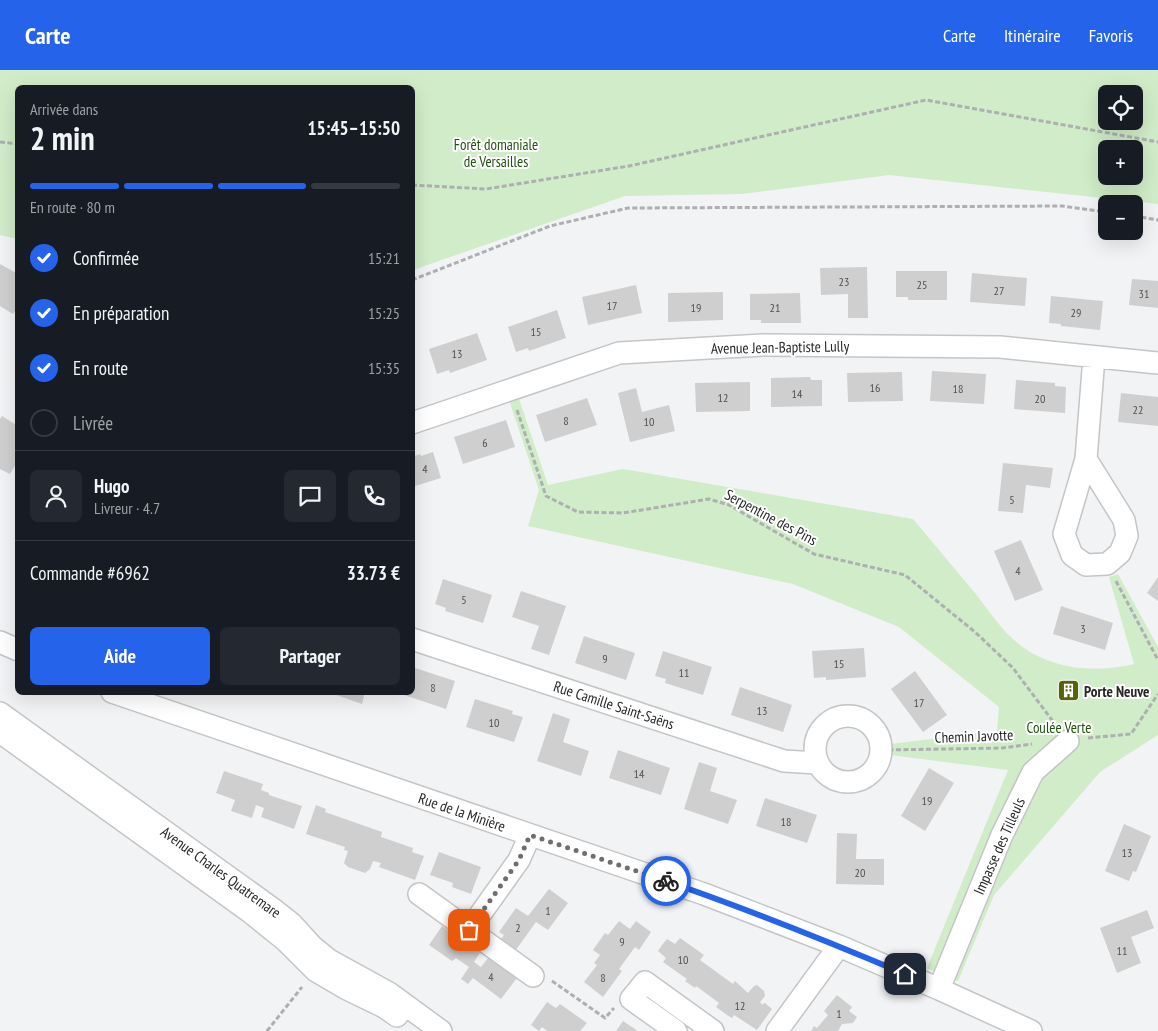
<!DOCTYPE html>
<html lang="fr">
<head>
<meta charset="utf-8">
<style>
  body { margin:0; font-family:"PT Sans Narrow",sans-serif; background:#242831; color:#f1f3f6; height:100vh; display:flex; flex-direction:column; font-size:19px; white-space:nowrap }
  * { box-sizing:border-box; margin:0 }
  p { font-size:16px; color:#9ea1a6 }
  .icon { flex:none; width:28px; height:28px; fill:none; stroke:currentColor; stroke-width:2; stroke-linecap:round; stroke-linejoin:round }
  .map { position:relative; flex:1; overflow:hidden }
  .sheet { position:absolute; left:15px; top:15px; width:400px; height:610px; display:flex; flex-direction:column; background:#171b24; border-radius:8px; box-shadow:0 5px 20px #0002 }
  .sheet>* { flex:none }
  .tools { position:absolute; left:1098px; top:15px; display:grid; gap:10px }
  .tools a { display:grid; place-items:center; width:45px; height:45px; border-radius:8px; background:#171b24; box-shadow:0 5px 20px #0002; font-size:25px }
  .pin { position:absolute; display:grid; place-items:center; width:42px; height:42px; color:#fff; margin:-21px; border-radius:10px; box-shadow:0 2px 8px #0006 }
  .courier { position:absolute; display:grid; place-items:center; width:50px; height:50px; margin:-25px; border:4px solid #2563eb; border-radius:50%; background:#fff; color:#222; box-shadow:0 1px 6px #0007 }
  .head em { font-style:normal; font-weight:600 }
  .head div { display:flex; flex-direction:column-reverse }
  .head { display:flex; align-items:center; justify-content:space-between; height:85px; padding:0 15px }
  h1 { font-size:32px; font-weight:600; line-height:38px }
  .bar { display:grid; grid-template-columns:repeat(4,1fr); gap:8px 5px; align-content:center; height:60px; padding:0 15px }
  .bar i { height:6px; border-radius:4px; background:#363941 }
  .bar .current { background:#2563eb }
  .bar p { grid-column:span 4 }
  .line { display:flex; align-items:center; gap:12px; padding:0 15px; border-top:1px solid #363941 }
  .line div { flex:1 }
  .round { display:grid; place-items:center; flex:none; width:52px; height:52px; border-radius:8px; background:#242831 }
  ol { padding:0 15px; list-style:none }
  li { display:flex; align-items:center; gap:15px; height:55px }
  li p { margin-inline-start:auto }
  li .icon { padding:5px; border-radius:50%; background:#2563eb; color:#fff; stroke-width:4 }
  li:last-child { color:#9ea1a6 }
  li i { width:28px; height:28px; border:2px solid #363941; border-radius:50% }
  .primary-button { display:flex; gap:10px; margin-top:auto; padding:10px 15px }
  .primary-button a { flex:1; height:58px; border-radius:8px; background:#2563eb; color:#fff; font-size:20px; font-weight:600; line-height:58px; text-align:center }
  .primary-button a+a { background:#242831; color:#f1f3f6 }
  header { display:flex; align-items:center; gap:30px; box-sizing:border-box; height:70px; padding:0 25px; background:#2563eb; color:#fff }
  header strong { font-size:24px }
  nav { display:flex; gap:28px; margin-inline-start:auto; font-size:18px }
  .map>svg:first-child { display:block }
  .green { fill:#d0ecc8; fill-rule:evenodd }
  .building { fill:#d0cfd0 }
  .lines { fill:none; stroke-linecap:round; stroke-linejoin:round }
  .minor-casing { stroke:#c4c5c6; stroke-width:24 }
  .path { stroke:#aeafb0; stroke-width:3; stroke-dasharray:5 2.5; stroke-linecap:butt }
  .minor { stroke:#fff; stroke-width:21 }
  .done { stroke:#6e6e6f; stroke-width:5; stroke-dasharray:0 9 }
  .route { stroke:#2563eb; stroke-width:6 }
  .labels { text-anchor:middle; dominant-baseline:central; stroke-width:4; stroke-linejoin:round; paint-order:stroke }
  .number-label { font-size:12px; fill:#515151 }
  .park-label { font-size:15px; fill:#22530e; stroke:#fff }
  .street-label { font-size:15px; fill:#272727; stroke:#fff }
  .poi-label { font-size:15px; font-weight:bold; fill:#272727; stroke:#fff; text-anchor:start }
</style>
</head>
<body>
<header>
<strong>Carte</strong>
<nav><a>Carte</a><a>Itinéraire</a><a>Favoris</a></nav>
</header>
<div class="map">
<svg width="1158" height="961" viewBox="0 0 1158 961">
  <rect width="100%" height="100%" fill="#f2f3f4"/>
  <path class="green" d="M0,0h1158v134l-269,-29 -147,19 -117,2 -212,74 -1,-182h-394l-1,151 -17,-4zM1106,24h28v27h-28zM1106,79h28v27h-28z
    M519,329l29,86 75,-16 290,50c21,25 41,49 62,74 11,14 25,35 39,47 32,29 79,34 120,24l-25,-87 9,-3 40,73v88l-58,37 -106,123 -36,86 -31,-13 81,-198 -118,-15v-11l107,-13 2,-24 -100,-80 -106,-43 -265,-58 11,-36 -29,-87z"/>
  <path class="building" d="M0,194l18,10v33l-5,7 -13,-8z
    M867,197l1,51h-20v-24l-27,1 -1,-27z
    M896,201h51v29h-39v-3h-12z
    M972,203l55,5 -2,28 -55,-4z
    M1132,209l26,2v27l-29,-3z
    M636,215l6,28 -54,12 -6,-28z
    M723,222v28l-55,2v-29z
    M800,223l1,30h-40v-3h-11v-26z
    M1051,226l52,5 -3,29 -39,-4v-2l-12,-1z
    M557,240l9,28 -37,13 -1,-3 -12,4 -8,-25z
    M477,263l10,27 -37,13 -1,-3 -12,4 -8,-25z
    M932,301l54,3 -2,30 -54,-3z
    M902,302l1,29 -55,1 -1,-29z
    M810,307l1,3h11v26l-51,1v-29z
    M1016,310l39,3v3l11,1 -1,26 -51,-4z
    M750,312v29l-54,1 -1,-29z
    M636,318l6,24 27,-7 6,26 -45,11 -12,-49z
    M1121,323l37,4v29l-40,-4z
    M587,328l10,27 -52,17 -9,-27z
    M2,346l16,10v35l-8,13 -10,-5v-50z
    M506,350l9,27 -52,17 -9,-27z
    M433,382l8,26 -29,9v-30l8,-3 1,2z
    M1003,393l50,5 -3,20 -24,-3 -3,28 -25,-2z
    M1021,470l22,50 -28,11 -21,-50z
    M1158,507v24l-11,-8z
    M443,509l49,16 -9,28 -38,-12 1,-3 -11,-4z
    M521,521l45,15 -17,49 -18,-6 8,-23 -27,-9z
    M1061,536l52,17 -8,27 -52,-16z
    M584,566l51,17 -9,27 -51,-17z
    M864,578l2,29 -40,3v-3l-12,1 -2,-27z
    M663,581l49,16 -9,28 -38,-12 1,-4 -11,-3z
    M412,597l43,14 -9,28 -48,-16 14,-1z
    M915,601l32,44 -24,17 -32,-43z
    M1064,614l10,2 -2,13 -11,-2z
    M740,617l52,18 -9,27 -52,-17z
    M328,622h37l-3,12z
    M475,629l38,12 -1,3 11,3 -9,25 -48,-15z
    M553,643l17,6 -7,23 26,9 -8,25 -44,-15z
    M618,680l52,18 -9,27 -52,-17z
    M699,692l18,6 -7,23 27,9 -9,24 -44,-15z
    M929,698l25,15 -29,48 -24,-15z
    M224,701l39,13 -2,6 8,3v2l33,11 -8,23 -33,-12 3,-9 -8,-3 -4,13 -21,-7 4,-11 -19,-7z
    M765,728l52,17 -10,28 -51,-17z
    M316,735l10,4 -1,3 57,20 -1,5 32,11 -1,4 12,4 -9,24 -36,-13 2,-4 -8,-2 -3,8 -5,4 -17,-6 -4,-4 4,-12 -4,-1 1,-3 -39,-13z
    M1124,754l27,12 -15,36 -3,-1 -4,10 -24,-10z
    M837,763l20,1 -1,25h28v26l-48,-1z
    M439,782l42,15 -10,27 -19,-7 1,-4 -23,-8z
    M549,819l19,14 -20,27 -12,-8 -23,32 -15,-11 6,-8 -5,-3 17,-24 12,8z
    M1147,840l7,18 -23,9 10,26 -24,10 -17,-45z
    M619,851l11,8 6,-8 15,11 -12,18 -4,-3 -16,22 3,2 -19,26 -19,-15 13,-17 -3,-2 6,-8 -7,-5 12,-17 3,2z
    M442,856l23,17 2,-2 14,10 -7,11 7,5 10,-13 29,20 -19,25 -28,-21 -5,6 -7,-5 8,-12 -13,-9 -4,3 -23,-16z
    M680,868l24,17 -4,5 33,24 2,-3 13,12 6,-7 3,-1 7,6 1,5 -5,6 2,2 -1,1 4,-2 7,6 -15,21 -23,-15 -2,3 -5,-3 -11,-8 3,-4 -23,-17 -1,2 -10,-7 2,-2 -24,-17 3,-4 -8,-7 4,-6 5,-6 8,5z
    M837,925l15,12 -3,4 8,6 -4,6 -11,1 -4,7h-27l3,-5 3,2 11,-13 -4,-4z
    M547,932l9,6 4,-4 27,19 -7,8h-33l-5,-4 -3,4 -8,-6z
    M623,951l12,8 2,2h-21z"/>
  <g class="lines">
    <defs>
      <path id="minor" d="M412,353l207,-70 144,-8 237,2 158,16
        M1086,389l38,61 3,16 -7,17 -13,11 -21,1 -14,-10 -8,-21 22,-75 8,-102
        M412,569l372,122 33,2
        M0,572l18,8
        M112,622l592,202 135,52 100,43 92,42
        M0,643l273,196 19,15 20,22 17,14 60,33 52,38
        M815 679a33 33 0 1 1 66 0a33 33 0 1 1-66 0Z
        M0,662l250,180 36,29 30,30 29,17 39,19 13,9
        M530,765l-11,25 -50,70 64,46
        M419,824l50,36
        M939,919l63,-154 31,-63 35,-31
        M676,961l-45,-32 14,-17 68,49
        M777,961l62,-85"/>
    </defs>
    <use href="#minor" class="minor-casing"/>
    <path class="path" d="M0,72l18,2
      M412,115l74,4 143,-23 297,-66 232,42
      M1134,146l24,4
      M412,210l138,-54 78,-18 434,-2 44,6
      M517,340l29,86 32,16 45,1 86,-14 20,6 85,49 91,21 70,57 38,36 42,56
      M1116,511l42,79
      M1088,668l43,-4 27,-40
      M881,680l121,-2 30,-4
      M552,911l53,37 9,-10
      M267,961l35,-44"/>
    <use href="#minor" class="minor"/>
  </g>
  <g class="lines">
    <path class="done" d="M469,860l50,-70 11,-25 136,46"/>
    <path class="route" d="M666,811c81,28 161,60 239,93"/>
  </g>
  <defs>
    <symbol id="building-square" viewBox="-11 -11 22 22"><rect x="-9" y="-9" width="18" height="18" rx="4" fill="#556408" stroke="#fff"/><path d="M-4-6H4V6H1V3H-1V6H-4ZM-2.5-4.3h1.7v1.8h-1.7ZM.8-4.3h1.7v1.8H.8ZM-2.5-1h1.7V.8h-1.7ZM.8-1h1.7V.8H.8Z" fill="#fff"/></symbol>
  </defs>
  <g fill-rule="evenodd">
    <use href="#building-square" x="1056" y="608" width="25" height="25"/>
  </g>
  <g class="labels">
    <g class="number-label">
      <text x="844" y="211">23</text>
      <text x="922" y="214">25</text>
      <text x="999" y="220">27</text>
      <text x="1144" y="223">31</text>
      <text x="612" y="235">17</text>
      <text x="696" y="237">19</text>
      <text x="775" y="237">21</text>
      <text x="1076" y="242">29</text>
      <text x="536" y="261">15</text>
      <text x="457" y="283">13</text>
      <text x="875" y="317">16</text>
      <text x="958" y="318">18</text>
      <text x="797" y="323">14</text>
      <text x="723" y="327">12</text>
      <text x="1040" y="328">20</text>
      <text x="1138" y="339">22</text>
      <text x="566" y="350">8</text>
      <text x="649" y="351">10</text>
      <text x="485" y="372">6</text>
      <text x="425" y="398">4</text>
      <text x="1012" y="429">5</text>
      <text x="1018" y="500">4</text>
      <text x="464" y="529">5</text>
      <text x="1083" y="558">3</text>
      <text x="605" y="588">9</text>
      <text x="839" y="593">15</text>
      <text x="684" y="602">11</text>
      <text x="433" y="617">8</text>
      <text x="919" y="632">17</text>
      <text x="762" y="640">13</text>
      <text x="494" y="652">10</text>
      <text x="639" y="703">14</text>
      <text x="927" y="730">19</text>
      <text x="786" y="751">18</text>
      <text x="1127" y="782">13</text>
      <text x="860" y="802">20</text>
      <text x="548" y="840">1</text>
      <text x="518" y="857">2</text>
      <text x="622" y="871">9</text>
      <text x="1122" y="880">11</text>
      <text x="683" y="889">10</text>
      <text x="491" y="906">4</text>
      <text x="603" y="907">8</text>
      <text x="740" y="935">12</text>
      <text x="839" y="943">1</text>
    </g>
    <g class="park-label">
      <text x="496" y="74">Forêt domaniale<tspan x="496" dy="17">de Versailles</tspan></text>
      <text x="1059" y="657">Coulée Verte</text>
    </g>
    <g class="street-label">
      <text transform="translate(780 277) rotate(-1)">Avenue Jean-Baptiste Lully</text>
      <text transform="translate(771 447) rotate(28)">Serpentine des Pins</text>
      <text transform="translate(614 635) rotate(18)">Rue Camille Saint-Saëns</text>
      <text transform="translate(974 666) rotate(-2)">Chemin Javotte</text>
      <text transform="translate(462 742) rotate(19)">Rue de la Minière</text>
      <text transform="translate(999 776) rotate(-66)">Impasse des Tilleuls</text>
      <text transform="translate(221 802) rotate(36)">Avenue Charles Quatremare</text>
    </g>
    <g class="poi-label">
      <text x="1084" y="621">Porte Neuve</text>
    </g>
  </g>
</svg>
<div class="tools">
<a><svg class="icon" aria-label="locate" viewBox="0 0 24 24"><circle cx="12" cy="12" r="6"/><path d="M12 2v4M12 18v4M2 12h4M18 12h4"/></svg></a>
<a>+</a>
<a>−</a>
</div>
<div class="pin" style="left:469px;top:860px;background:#ea580c"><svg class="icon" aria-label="bag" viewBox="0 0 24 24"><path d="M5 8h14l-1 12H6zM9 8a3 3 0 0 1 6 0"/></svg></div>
<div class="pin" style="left:905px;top:904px;background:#1f2937"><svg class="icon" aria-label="home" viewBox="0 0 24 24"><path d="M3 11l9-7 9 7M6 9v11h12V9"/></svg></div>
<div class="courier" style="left:666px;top:811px"><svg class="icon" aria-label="bike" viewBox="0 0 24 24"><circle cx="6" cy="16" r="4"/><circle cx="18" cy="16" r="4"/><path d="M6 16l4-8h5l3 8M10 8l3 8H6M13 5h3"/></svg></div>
<section class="sheet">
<div class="head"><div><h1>2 min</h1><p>Arrivée dans</p></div><em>15:45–15:50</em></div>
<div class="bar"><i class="current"></i><i class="current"></i><i class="current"></i><i></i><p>En route · 80 m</p></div>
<ol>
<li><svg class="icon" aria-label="check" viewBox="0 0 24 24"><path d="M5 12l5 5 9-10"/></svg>Confirmée<p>15:21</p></li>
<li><svg class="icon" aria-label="check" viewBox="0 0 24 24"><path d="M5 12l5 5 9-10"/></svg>En préparation<p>15:25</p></li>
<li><svg class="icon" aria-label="check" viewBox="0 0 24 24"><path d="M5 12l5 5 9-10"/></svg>En route<p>15:35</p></li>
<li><i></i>Livrée</li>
</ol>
<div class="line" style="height:90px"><a class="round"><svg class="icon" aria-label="person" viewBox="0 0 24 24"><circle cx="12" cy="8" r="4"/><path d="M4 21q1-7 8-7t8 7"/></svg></a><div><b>Hugo</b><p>Livreur · 4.7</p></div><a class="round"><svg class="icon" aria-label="chat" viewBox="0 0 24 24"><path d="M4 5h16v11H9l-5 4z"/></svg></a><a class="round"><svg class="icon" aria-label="phone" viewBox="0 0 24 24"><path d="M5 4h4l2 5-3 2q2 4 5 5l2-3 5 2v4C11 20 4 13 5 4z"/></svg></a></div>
<div class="line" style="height:65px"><div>Commande #6962</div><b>33.73 €</b></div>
<div class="primary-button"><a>Aide</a><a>Partager</a></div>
</section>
</div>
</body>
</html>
